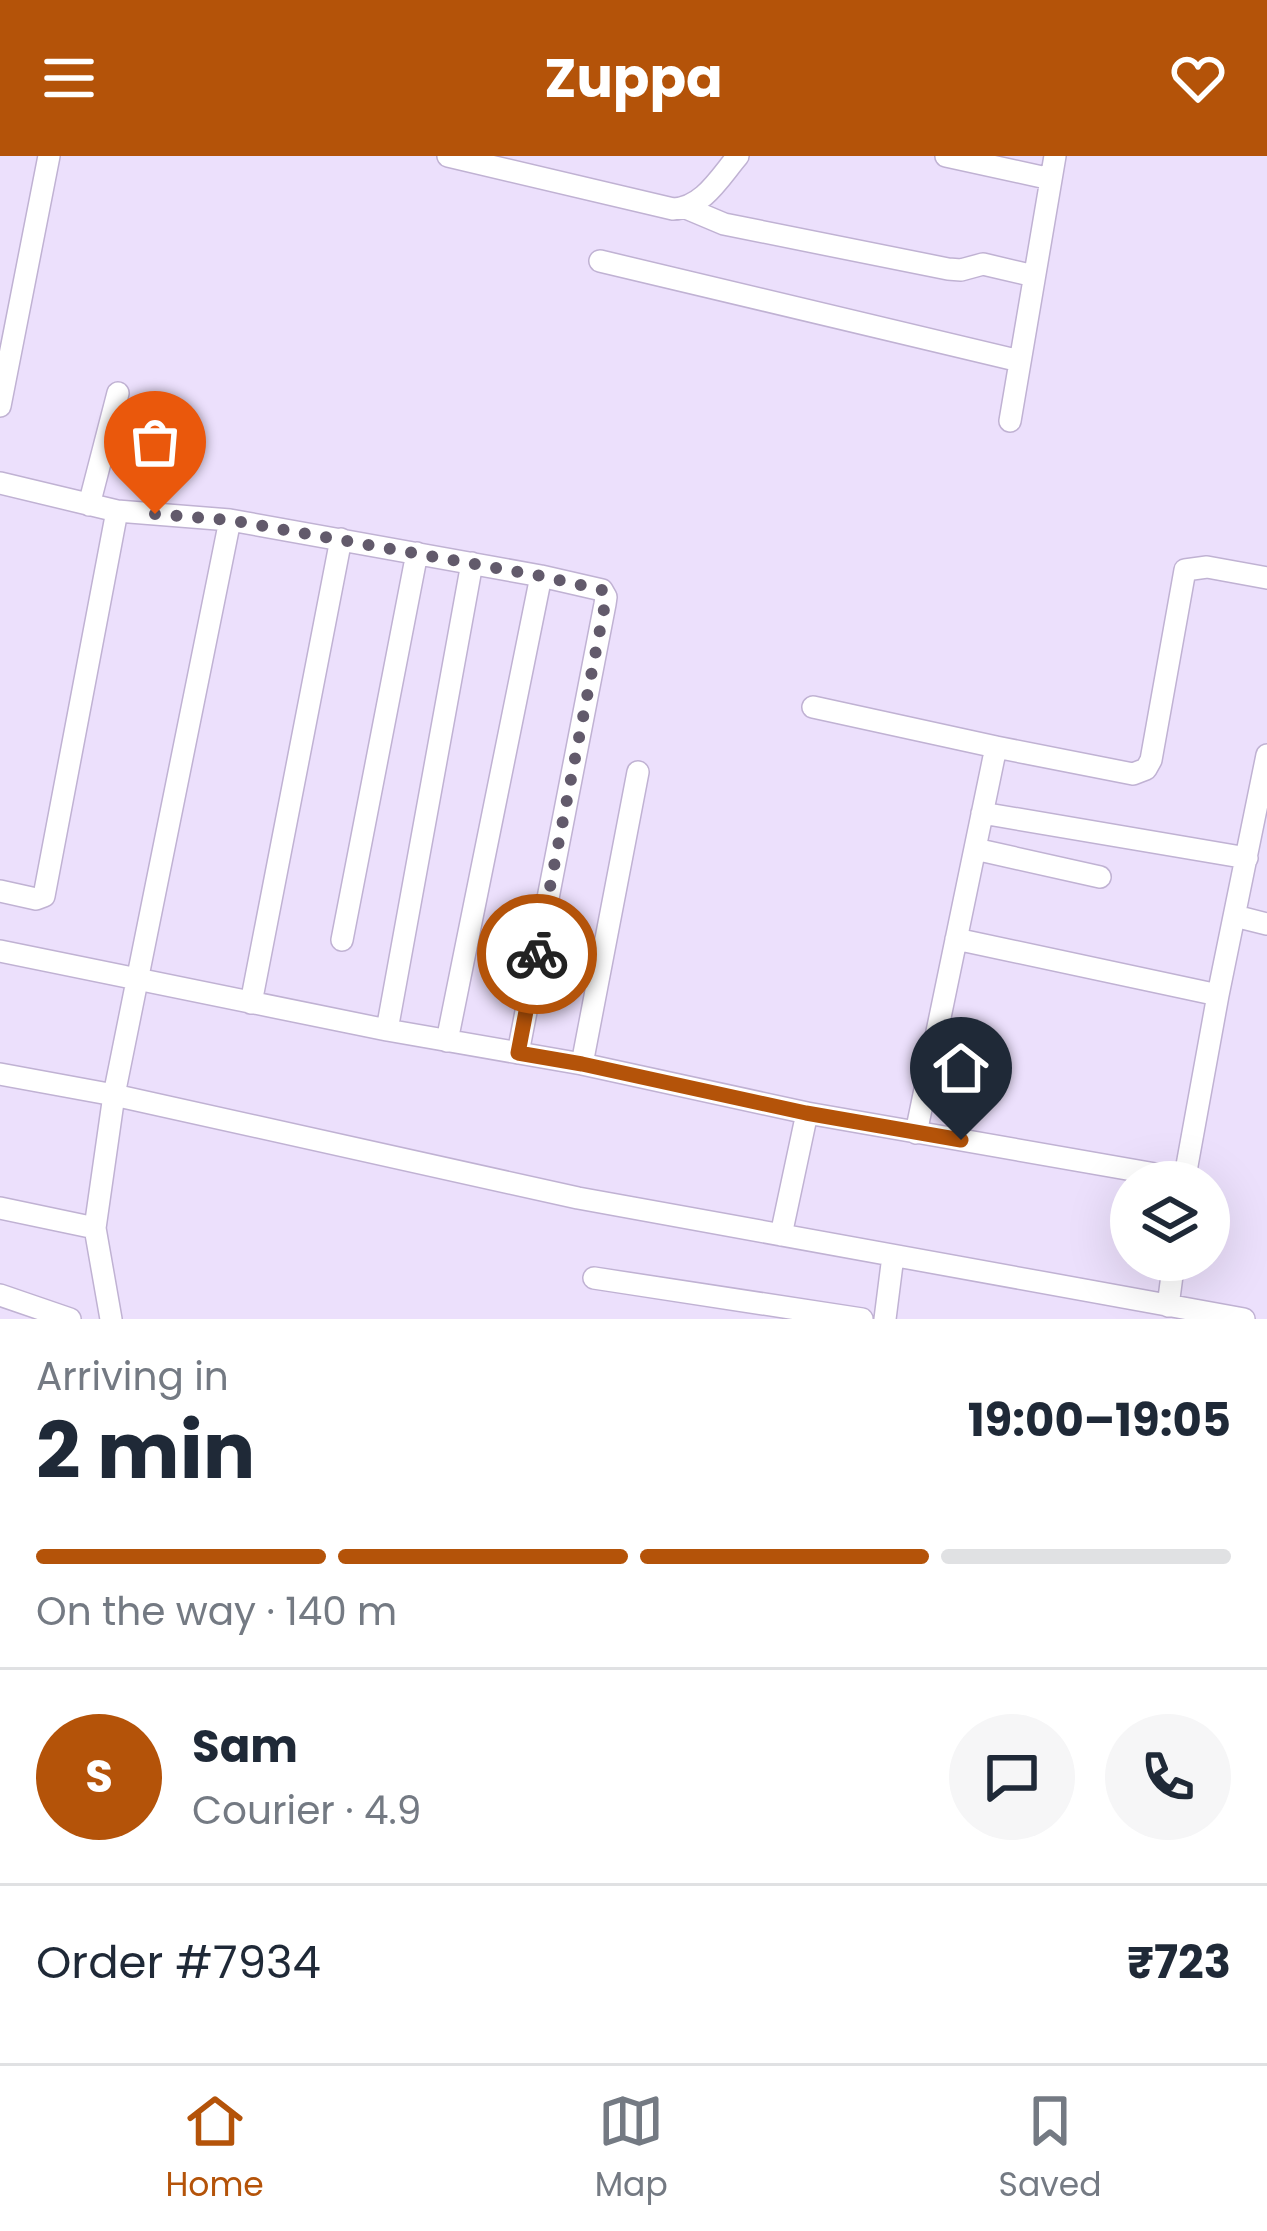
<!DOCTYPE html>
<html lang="en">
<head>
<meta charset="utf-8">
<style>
  body { margin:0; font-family:Poppins,sans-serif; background:#f6f6f7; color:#1f2937; height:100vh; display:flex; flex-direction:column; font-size:45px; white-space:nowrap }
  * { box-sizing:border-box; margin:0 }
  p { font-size:39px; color:#747a83 }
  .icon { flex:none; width:66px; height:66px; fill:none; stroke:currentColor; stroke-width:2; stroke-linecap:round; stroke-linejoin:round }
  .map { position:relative; height:1163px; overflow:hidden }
  .drawer { display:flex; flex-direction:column; background:#fff; flex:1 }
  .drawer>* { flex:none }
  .tools { position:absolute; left:1110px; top:1005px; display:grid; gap:24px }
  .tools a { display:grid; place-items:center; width:120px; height:120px; border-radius:50%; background:#fff; box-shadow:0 12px 48px #0002; font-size:60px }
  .pin { position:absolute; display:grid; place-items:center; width:102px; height:102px; color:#fff; margin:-123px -51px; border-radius:50% 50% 50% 0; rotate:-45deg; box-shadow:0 0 12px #0007 }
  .pin .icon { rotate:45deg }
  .courier { position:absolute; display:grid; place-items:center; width:120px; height:120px; margin:-60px; border:9px solid #b45309; border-radius:50%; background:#fff; color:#222; box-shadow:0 3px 15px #0007 }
  .overview em { font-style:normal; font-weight:700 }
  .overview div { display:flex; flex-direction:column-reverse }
  .overview { display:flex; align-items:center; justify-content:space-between; height:204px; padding:0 36px }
  h1 { font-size:78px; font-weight:700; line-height:90px }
  .bar { display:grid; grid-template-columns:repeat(4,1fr); gap:18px 12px; align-content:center; height:144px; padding:0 36px }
  .bar i { height:15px; border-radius:9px; background:#e0e1e3 }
  .bar .on { background:#b45309 }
  .bar p { grid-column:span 4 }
  .line { display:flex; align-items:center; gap:30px; padding:0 36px; border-top:3px solid #e0e1e3 }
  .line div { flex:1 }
  .round { display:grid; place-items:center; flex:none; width:126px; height:126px; border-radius:63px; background:#f6f6f7 }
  header { display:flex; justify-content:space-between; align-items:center; height:156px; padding:0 36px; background:#b45309; color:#fff; font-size:54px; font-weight:700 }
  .dock { display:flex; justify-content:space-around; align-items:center; height:168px; border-top:3px solid #e0e1e3; background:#fff; font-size:33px; color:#747a83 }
  .dock a { display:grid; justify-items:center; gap:6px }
  .dock .on { color:#b45309 }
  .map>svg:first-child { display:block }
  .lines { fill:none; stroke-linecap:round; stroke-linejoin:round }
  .street-casing { stroke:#c0b2d3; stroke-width:24 }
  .street { stroke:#fff; stroke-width:21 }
  .done { stroke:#625a6b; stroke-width:12; stroke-dasharray:0 21.6 }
  .route { stroke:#b45309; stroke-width:15 }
</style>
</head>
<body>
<header><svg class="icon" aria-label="menu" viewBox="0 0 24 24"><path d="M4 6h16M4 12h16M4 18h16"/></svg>Zuppa<svg class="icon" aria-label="heart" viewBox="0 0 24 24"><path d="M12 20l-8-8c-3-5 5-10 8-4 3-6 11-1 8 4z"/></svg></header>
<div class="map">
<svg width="1267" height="1163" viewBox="0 0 1267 1163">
  <rect width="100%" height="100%" fill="#ece0fc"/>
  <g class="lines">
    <defs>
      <path id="street" d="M448,0l225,53c30,-1 47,-32 65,-53
        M946,0l105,23
        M686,52l38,16 224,45 13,1 22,-6 51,12
        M600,105l420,100
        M0,250l49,-250
        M1010,265l45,-265
        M0,327l117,28 113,9 311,56 61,14 4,7 -1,7 -87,449
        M89,349l29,-112
        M813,551l183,40
        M982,657l265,45
        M975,693l125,28
        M0,735l36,8 8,-3 73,-385
        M1235,760l32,8
        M956,783l262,56
        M342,784l75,-387
        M0,795l387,79 195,34 225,49
        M251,847l90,-464
        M387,874l85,-467
        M447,885l94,-465
        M582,908l56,-292
        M0,918l114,21 464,103 666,121
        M916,977l80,-386 137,27 13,-5 5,-9 34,-190 22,-3 60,11
        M1184,1026l34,-187 49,-240
        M0,1052l95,20
        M781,1079l26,-122 377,66
        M594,1122l268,41
        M0,1139l70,24
        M1168,1150l6,-46
        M111,1163l-16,-91 19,-133 116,-575
        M885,1163l8,-63"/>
    </defs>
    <use href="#street" class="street-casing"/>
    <use href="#street" class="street"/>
  </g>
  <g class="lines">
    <path class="done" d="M155,358l75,6 311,56 61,14 4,7 -1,7 -68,350"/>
    <path class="route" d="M537,798l-19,99 64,11 224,49 155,27"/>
  </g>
</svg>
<div class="tools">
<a><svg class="icon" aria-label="layers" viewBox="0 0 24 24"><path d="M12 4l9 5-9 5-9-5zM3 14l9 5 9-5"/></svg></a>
</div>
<div class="pin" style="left:155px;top:358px;background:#ea580c"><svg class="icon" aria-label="bag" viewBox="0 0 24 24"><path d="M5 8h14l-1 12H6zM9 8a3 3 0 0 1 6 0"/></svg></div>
<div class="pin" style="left:961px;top:984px;background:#1f2937"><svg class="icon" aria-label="home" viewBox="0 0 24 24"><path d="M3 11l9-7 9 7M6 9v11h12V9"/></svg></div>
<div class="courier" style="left:537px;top:798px"><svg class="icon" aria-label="bike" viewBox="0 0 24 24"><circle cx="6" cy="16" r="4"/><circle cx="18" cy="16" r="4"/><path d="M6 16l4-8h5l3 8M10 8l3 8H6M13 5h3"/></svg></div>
</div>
<section class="drawer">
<div class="overview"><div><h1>2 min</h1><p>Arriving in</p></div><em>19:00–19:05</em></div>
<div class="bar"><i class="on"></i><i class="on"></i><i class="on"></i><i></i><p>On the way · 140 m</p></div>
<div class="line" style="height:216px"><b class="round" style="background:#b45309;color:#fff">S</b><div><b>Sam</b><p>Courier · 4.9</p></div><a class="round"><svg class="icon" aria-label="chat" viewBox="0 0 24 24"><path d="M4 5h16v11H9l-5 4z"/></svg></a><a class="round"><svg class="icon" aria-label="phone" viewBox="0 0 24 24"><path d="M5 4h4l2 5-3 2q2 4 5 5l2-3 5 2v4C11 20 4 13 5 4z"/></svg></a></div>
<div class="line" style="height:156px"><div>Order #7934</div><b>₹723</b></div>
</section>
<nav class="dock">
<a class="on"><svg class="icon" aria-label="home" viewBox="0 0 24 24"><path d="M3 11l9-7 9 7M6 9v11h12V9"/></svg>Home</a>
<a><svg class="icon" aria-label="map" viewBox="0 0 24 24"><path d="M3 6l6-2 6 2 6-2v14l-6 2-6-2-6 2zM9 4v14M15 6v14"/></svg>Map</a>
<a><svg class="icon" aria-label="saved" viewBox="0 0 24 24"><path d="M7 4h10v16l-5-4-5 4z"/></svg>Saved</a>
</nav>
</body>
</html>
